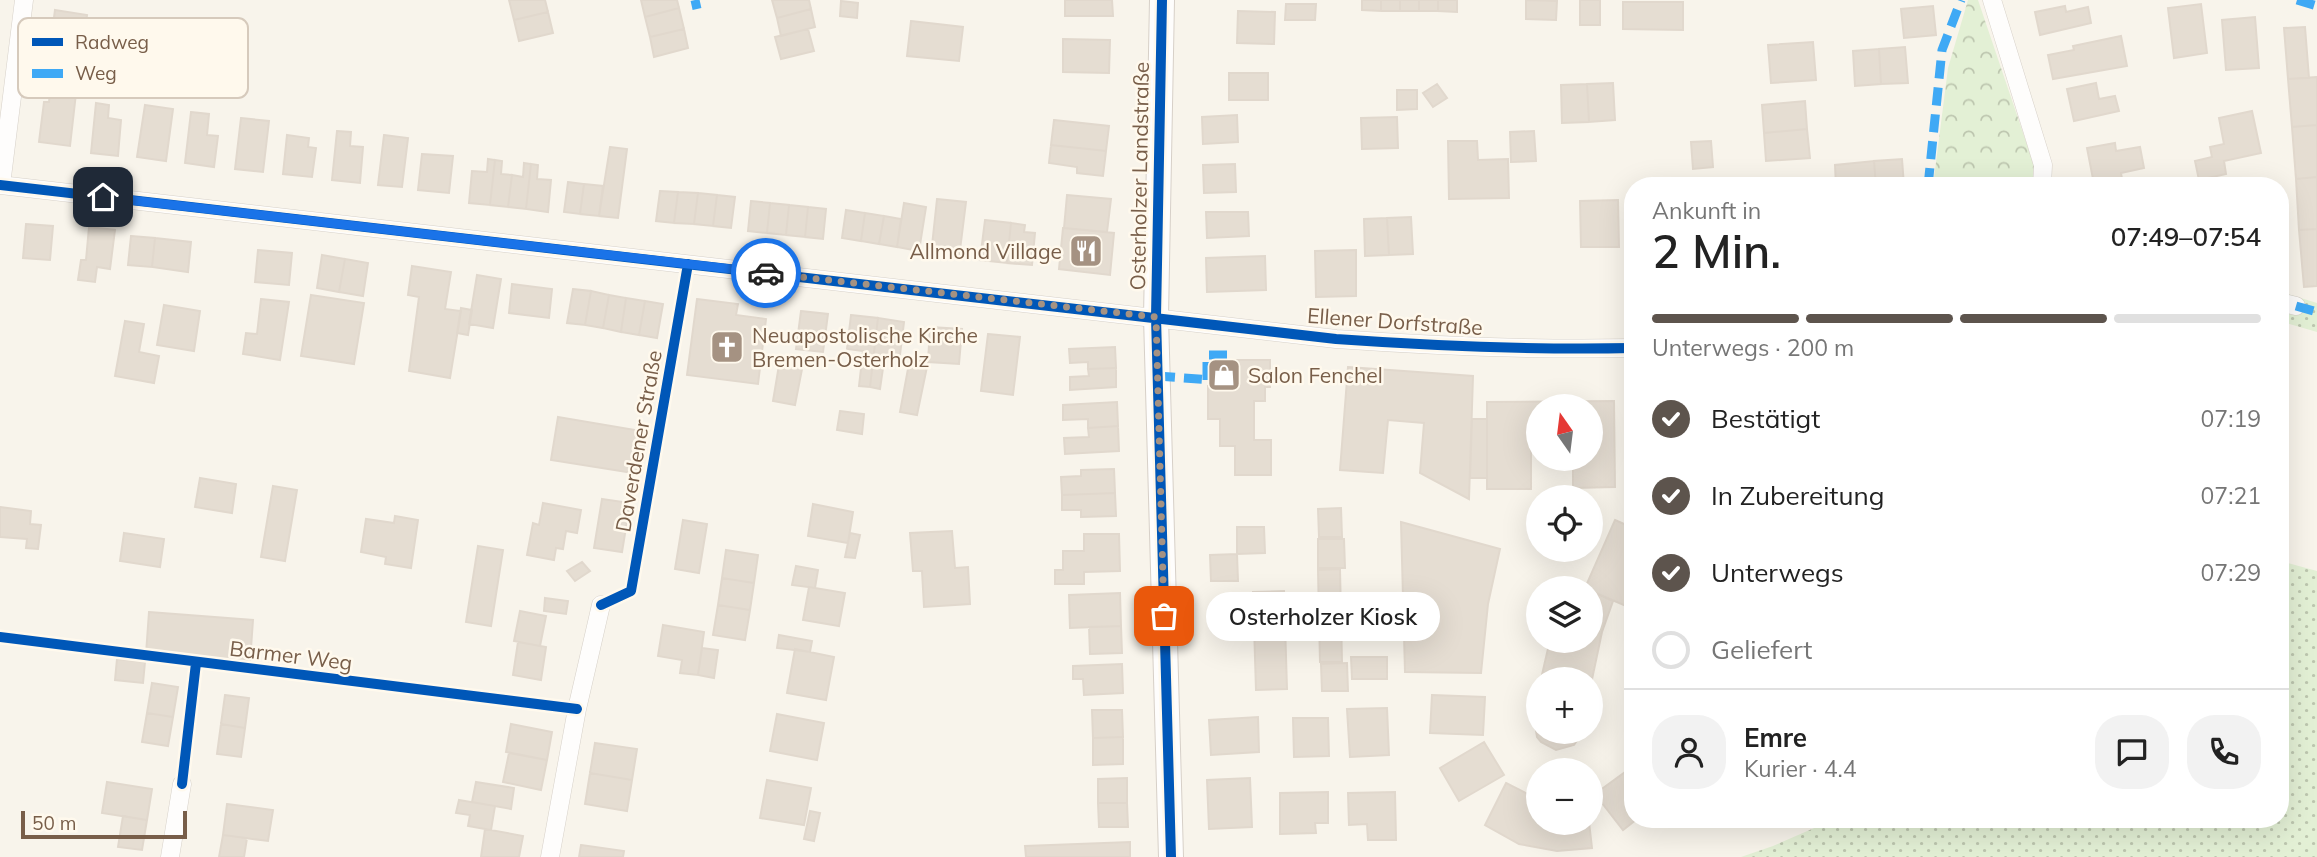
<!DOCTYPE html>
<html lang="de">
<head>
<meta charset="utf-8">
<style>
  body { margin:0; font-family:Mulish,sans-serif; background:#f2f2f2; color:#222; height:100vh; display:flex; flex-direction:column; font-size:26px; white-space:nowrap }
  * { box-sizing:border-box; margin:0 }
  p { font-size:23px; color:#767676 }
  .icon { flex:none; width:38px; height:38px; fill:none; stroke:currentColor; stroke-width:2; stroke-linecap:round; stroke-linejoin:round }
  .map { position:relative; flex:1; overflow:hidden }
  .sheet { position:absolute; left:1624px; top:177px; width:665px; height:651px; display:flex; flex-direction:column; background:#fff; border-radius:28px; box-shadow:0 7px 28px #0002 }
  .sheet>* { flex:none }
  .needle { width:46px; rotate:346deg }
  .buttons { position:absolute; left:1526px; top:394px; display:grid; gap:14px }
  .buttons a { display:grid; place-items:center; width:77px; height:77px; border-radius:50%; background:#fff; box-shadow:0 7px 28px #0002; font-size:35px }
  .scale { position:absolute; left:21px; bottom:18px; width:166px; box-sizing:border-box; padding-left:7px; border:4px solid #785e49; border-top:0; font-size:19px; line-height:24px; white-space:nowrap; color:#785e49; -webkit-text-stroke:5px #fff9ed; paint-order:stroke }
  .pin { position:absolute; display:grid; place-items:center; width:60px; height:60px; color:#fff; margin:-30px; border-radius:14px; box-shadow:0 4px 10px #0006 }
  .courier { position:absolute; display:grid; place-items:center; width:70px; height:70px; margin:-35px; border:5px solid #1a73e8; border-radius:50%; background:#fff; color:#222; box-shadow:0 2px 9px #0007 }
  .bubble { position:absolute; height:49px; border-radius:24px; background:#fff; box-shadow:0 7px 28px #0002; font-size:23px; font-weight:600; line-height:49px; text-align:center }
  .summary em { font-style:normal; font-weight:600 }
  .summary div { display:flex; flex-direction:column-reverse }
  .summary { display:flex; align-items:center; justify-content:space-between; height:119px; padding:0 28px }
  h1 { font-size:46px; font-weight:600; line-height:52px }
  .bar { display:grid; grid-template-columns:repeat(4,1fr); gap:10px 7px; align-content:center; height:84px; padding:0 28px }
  .bar i { height:9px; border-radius:5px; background:#e0e0e0 }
  .bar .active { background:#5d544d }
  .bar p { grid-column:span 4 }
  .line { display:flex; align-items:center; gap:18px; padding:0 28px; border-top:2px solid #e0e0e0 }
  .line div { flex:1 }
  .round { display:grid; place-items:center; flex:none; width:74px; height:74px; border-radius:28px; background:#f2f2f2 }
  ol { padding:0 28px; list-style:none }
  li { display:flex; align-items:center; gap:21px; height:77px }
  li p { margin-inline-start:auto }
  li .icon { padding:7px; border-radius:50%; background:#5d544d; color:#fff; stroke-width:4 }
  li:last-child { color:#767676 }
  li i { width:38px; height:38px; border:4px solid #e0e0e0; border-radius:50% }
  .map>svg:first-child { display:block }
  .forest { fill:url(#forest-crowns) }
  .park { fill:url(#park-dots) }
  .building { fill:#e5ddd2; stroke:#e1d8cd; stroke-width:2 }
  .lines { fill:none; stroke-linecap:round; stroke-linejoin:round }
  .street-casing { stroke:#d7d1c9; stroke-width:19 }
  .secondary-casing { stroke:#d7d0c8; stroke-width:26 }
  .street { stroke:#fefdfc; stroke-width:18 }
  .secondary { stroke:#fefdfc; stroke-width:24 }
  .quiet { stroke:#3fa9f5; stroke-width:9; stroke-dasharray:18 9; stroke-linecap:butt }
  .cycleway-casing { stroke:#fff9ed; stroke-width:15 }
  .cycleway { stroke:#0057b8; stroke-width:10 }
  .done { stroke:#a59282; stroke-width:7; stroke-dasharray:0 12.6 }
  .route { stroke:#1a73e8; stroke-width:9 }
  .labels { text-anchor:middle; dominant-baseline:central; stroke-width:5; stroke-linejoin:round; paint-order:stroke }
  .street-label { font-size:21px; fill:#785e49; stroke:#fff9ed }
  .poi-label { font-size:21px; fill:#785e49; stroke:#fff9ed; text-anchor:start }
  .key { fill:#fff9ed; stroke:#d6cabc; stroke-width:2 }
  .key-label { font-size:19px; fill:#785e49 }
</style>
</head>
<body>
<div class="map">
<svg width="2317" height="857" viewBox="0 0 2317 857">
  <defs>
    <pattern id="forest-crowns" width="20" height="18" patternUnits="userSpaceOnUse" patternTransform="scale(1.75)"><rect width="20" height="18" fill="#e3f0d5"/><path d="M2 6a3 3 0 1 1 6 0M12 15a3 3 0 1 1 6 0" fill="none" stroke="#bdc6af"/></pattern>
    <pattern id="park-dots" width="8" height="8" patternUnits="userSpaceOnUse" patternTransform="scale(1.75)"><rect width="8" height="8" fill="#e3f0d5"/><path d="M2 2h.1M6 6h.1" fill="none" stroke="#bdc6af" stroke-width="1.8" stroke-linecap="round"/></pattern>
  </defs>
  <rect width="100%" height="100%" fill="#f8f4eb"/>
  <path class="forest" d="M1968,0h10l59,174v11l-104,1 15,-118z"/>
  <path class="park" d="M2284,293l33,10v29l-31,-9z
    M2280,561l37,10v286h-576l32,-11 62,-27h445z"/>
  <path class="building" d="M509,0h36l3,12 -34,8z
    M641,0h36l2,8 -34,9z
    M772,0h37l2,9 -34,9z
    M1065,0h47l1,16h-48z
    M1362,0h19v11l-19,-1z
    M1381,0h19v11h-19z
    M1400,0h19v11h-19z
    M1419,0h19v11h-19z
    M1438,0h19v12l-19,-1z
    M1526,0l31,1 -1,19 -30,-1z
    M1580,0h20v25h-20z
    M841,1l17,2 -1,15 -17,-2z
    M1623,2h60v28l-60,-1z
    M1286,4h30l-1,16h-30z
    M2201,4l6,49 -33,5 -6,-50z
    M1933,6l3,29 -32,3 -3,-29z
    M2065,6l1,6 22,-5 3,16 -51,12 -5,-23z
    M679,8l5,21 -34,8 -5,-20z
    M811,9l4,18 -34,9 -4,-18z
    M55,10l32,5 -5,38 -32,-5z
    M1238,11l37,1 -1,32 -37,-1z
    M548,12l5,21 -34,8 -5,-21z
    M2255,17l4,51 -33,2 -4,-50z
    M911,21l52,6 -4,34 -52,-5z
    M2305,27l4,51 -21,1 -4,-51z
    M684,29l4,19 -34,9 -4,-20z
    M808,29l6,22 -33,8 -6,-22z
    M2121,36l6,30 -74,13 -5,-24 26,-5 -1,-4z
    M1063,39l47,1 -1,33 -46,-1z
    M1813,42l3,38 -45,3 -3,-38z
    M1905,47l3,36 -27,1 -2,-35z
    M1879,49l2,35 -26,2 -2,-35z
    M52,73l26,3 -8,70 -31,-4 5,-40h5z
    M1229,73h39v27h-39z
    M2317,77v48l-25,2 -4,-48z
    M1613,83l2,37 -26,2 -2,-38z
    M2096,83l3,16 16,-3 4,15 -45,10 -7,-32z
    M1437,84l10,14 -14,9 -10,-14z
    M1587,84l2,38 -27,1 -1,-38z
    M1397,90h20v19l-20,1z
    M1805,101l2,28 -43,4 -2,-28z
    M96,103l13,2 -1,13 13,2 -3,36 -27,-3z
    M145,105l28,4 -7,52 -29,-4z
    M2252,111l9,42 -37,8 2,13 -27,6 -4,-19 17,-4 -2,-10 14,-3 -5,-26z
    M191,112l18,2 -2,21 11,1 -4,31 -29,-4z
    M1237,115l1,27 -35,2 -1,-27z
    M1397,117l1,31 -36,1 -1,-31z
    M241,118l28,3 -6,51 -28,-3z
    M1054,120l55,6 -3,25 -55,-6z
    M2317,125v52l-21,2 -4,-52z
    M1807,129l3,29 -44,3 -2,-28z
    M337,131l14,1 -1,14 13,1 -3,36 -28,-3z
    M1534,131l2,30 -25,1 -1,-30z
    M287,135l22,3 -1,9 8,1 -4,29 -29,-3z
    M384,135l24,3 -6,49 -24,-2z
    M1448,141h29l1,19 30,-1 1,39 -60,1z
    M1711,141l2,26 -20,2 -2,-27z
    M2115,143l1,8 24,-4 4,21 -23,5 1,6 -28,5 -7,-36z
    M1051,145l55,6 -3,25 -26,-3v-6l-28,-4z
    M610,147l17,2 -9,69 -19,-2z
    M422,154l31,2 -4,37 -31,-3z
    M488,159l7,1 -5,45 -21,-2 3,-32 15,1z
    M1902,159l2,27h-28l-2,-25z
    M495,160l7,1 -1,13 11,1 -4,32 -18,-2z
    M1874,161l2,25h-40l-1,-21z
    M524,163l7,1 -5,45 -18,-2 4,-32 11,2z
    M531,164l7,1 -1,14 14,1 -3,32 -22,-3z
    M1235,164l1,28 -32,1 -1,-28z
    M2317,177v52l-18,1 -3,-51z
    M1697,181v5h-59v-2z
    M568,182l16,2 -4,30 -16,-2z
    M584,184l19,2 -4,30 -19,-2z
    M660,191l18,1 -4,31 -18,-2z
    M678,192l20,1 -4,31 -20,-1z
    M698,193l19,2 -4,31 -19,-2z
    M717,195l18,2 -4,31 -18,-2z
    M1067,195l44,4 -4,33 -43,-4z
    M937,199l29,3 -7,56 -28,-3z
    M1618,200l1,47h-38l-1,-46z
    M751,201l19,2 -3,30 -19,-2z
    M770,203l19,2 -3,30 -19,-2z
    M904,203l22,4 -7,44 -22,-4z
    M789,205l19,2 -3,30 -19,-2z
    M808,207l18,2 -3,30 -18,-2z
    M846,210l19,3 -4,28 -19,-3z
    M1206,212h42l1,24 -42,2z
    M865,213l19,3 -5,28 -18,-3z
    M884,216l17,3 -4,28 -18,-3z
    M1411,217l2,37 -24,1 -2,-37z
    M1387,218l2,37 -24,1 -1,-37z
    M985,220l26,3 -4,40 -27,-3z
    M1011,223l14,2 -1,7 11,1 -3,32 -25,-2z
    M26,224l27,2 -3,34 -27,-2z
    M89,227l26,3 -5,39 -13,-2 -2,15 -17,-2 3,-20h5z
    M1063,228l51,5 -4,42 -51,-6z
    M2317,229v57l-13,1 -5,-57z
    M131,236l24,2 -3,29 -24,-2z
    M155,238l36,4 -3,30 -36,-5z
    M258,250l34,3 -3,32 -34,-3z
    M1356,250v46l-40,1 -1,-46z
    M322,255l23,4 -6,33 -22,-4z
    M1265,256l1,34 -59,2 -1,-34z
    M345,259l23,4 -5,33 -24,-4z
    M412,266l39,6 -6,37 16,2 -11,67 -41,-7 10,-74 -11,-2z
    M477,275l24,4 -8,49 -24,-4z
    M512,284l40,5 -3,29 -40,-5z
    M573,289l18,2 -6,34 -18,-2z
    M591,291l18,4 -6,33 -18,-3z
    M311,295l53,8 -10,61 -53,-8z
    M609,295l17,3 -5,34 -18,-4z
    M626,298l19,3 -6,34 -18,-3z
    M261,299l28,3 -9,58 -37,-6 3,-21 11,1z
    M697,299l41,5 -2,11 30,4 -8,65 -71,-9z
    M645,301l18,3 -6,34 -18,-3z
    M164,305l36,6 -6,40 -37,-6z
    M461,308l11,2 -4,25 -11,-2z
    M801,311l27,3 -5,38 -27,-3z
    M851,315l27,3 -8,69 -11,-1 4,-35 -16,-2z
    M878,318l26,4 -4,33 -15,-1 -5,35 -10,-2z
    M125,321l19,3 -5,28 20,4 -5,27 -39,-7z
    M930,327l32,2 -3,35 -31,-2z
    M988,334l32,3 -7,58 -32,-4z
    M1115,347l1,21 -28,1v-7l-18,1 -1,-14z
    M910,358l18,4 -11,53 -17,-3z
    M780,359l23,5 -8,41 -22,-4z
    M1212,360h58v27h-5v14h-11v39h17v35h-36v-29h-15v-27h-12v-33h4z
    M1348,367l125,9 -4,123 -49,-26 4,-50 -36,-3 -5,53 -43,-3z
    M1116,368v19l-46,3v-13l19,-1 -1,-7z
    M1614,401l1,86 -42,1v-30h18v-52h-53v28h-7v55h-44v-87z
    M1117,402l1,24 -30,2v-9l-25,1v-15z
    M840,411l24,3 -2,20 -25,-4z
    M558,417l89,15 -7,42 -89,-14z
    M1472,419h15v59h-17z
    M1118,426l1,25 -54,3 -1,-16 25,-1 -1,-9z
    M2284,440l1,43h-5v-42z
    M1114,469l1,24 -53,2 -1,-18 20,-1v-6z
    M200,478l36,6 -4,29 -37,-6z
    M273,486l24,4 -12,71 -24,-4z
    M1115,493l1,23 -35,1v-7h-19v-15z
    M602,499l28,4 -8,49 -28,-4z
    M543,503l38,7 -4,23 -11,-2 -3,18 -7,-1 -2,12 -27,-5 6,-32 6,2z
    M813,504l40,8 -5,31 -40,-7z
    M0,507l31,4 -1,13 11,1 -3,24 -12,-1 1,-9 -27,-2z
    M1341,508l1,29h-23l-1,-28z
    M395,516l23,4 -7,48 -26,-4 1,-7 -25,-5 5,-33 28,4z
    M683,520l24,4 -8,49 -24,-4z
    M1615,520l18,8v62l-7,16 -35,-15v-3h-6z
    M1401,522l99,27 -12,55 -7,69 -76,-1z
    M1237,527h27l1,26 -28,1z
    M952,531l3,37 13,-1 2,37 -46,3 -2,-36h-9l-3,-38z
    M124,533l40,6 -4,28 -40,-6z
    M850,533l10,2 -5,23 -10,-1z
    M1084,534h35l1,37 -36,1v12h-29v-14h8v-19h21z
    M1318,539h26l1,29h-27z
    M478,546l25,4 -12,76 -25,-4z
    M726,550l32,5 -4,28 -32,-5z
    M1237,554l1,27h-27l-1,-26z
    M582,562l8,9 -15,10 -8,-10z
    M796,566l22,4 -3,18 -23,-3z
    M1340,569l2,93h-22l-2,-92z
    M722,578l32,5 -4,27 -32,-5z
    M809,587l36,6 -6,33 -36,-6z
    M1284,591l3,98 -31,1 -3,-98z
    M1591,591l22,10 -11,31 -11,52v-5h-50l9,-39h41z
    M1120,593l1,33 -51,2 -1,-33z
    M545,598l23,3 -2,13 -22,-3z
    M718,605l32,5 -5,30 -32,-5z
    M520,611l26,5 -6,30 -26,-5z
    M149,612l104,8 -3,42 -104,-8z
    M663,625l41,7 -6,43 -18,-2 2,-13 -24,-4z
    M1121,626l1,27 -32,1 -1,-27z
    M779,635l33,6 -2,11 -33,-4z
    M518,642l28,5 -5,33 -28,-5z
    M702,648l16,2 -4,28 -16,-3z
    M795,649l39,8 -8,43 -39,-7z
    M1351,657h36v22h-35z
    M117,659l28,3 -2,21 -28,-3z
    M1347,663l1,28h-26l-1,-27z
    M1122,664l1,29 -39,2 -1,-16h-10v-13z
    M152,683l26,4 -5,30 -26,-4z
    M225,695l24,3 -4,30 -24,-4z
    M1432,695l53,2 -2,38 -53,-2z
    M1538,700v32h45l-9,13 -18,5 -15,-8 -4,-5 -2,-13z
    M1387,708l2,47 -39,2 -3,-48z
    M1092,710h30l1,27 -30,1z
    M147,713l26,4 -5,29 -26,-4z
    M777,714l47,9 -7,37 -47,-9z
    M1258,717l1,35 -48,3 -2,-35z
    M1293,718h35l1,38 -35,1z
    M221,724l24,4 -4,29 -24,-3z
    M511,724l41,8 -5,28 -41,-8z
    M1123,737v27l-30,1v-27z
    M1484,742l20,33 -45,26 -19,-33z
    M595,743l42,6 -5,31 -42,-7z
    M509,753l38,7 -6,30 -38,-8z
    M1633,760v59h4l-14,11 -28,-36 30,-22z
    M590,773l42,7 -5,31 -42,-7z
    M1127,778v25h-29v-24z
    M1250,778l2,49 -43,2 -2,-49z
    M767,780l44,8 -7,37 -44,-7z
    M107,782l45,7 -5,31 -45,-7z
    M476,782l38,6 -3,21 -39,-7z
    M1506,783l32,16v23h51l3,26 -35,3 -38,-7 -34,-19z
    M1328,792v31h-13l1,10 -36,1v-41z
    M1395,792l1,48h-28l-1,-16 -18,1 -1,-32z
    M459,800l36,6 -4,24 -23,-4 2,-11 -14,-2z
    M1098,803h29l1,24h-29z
    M227,804l46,6 -5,31 -45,-6z
    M810,811l10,2 -6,28 -10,-2z
    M123,816l24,4 -5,30 -24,-3z
    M485,829l38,7 -4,21h-38z
    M223,835l24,3 -3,19h-25z
    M1130,842v15h-104l-1,-11z
    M581,845l43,6 -1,6h-44z"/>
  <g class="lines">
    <defs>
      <path id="street" d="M1992,0l51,165 -1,21
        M0,185l1336,154c99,7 198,11 297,9
        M1,185l23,-185
        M2280,302l16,4
        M170,857l12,-73
        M550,857l27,-148 24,-104"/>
      <path id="secondary" d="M1162,0l-6,317 15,540"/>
    </defs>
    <use href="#street" class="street-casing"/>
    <use href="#secondary" class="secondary-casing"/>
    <use href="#street" class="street"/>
    <use href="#secondary" class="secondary"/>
    <path class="quiet" d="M695,0l2,9
      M2297,0l20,6
      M1928,186l14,-136 19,-50
      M2296,306l21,6
      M1157,376l55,4
      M1207,380v-25h23"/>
    <defs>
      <path id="cycleway" d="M1162,0l-6,317 15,540
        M0,185l1336,154c99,7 198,11 297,9
        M601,605l30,-14 57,-327
        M0,637l577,72
        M182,784l14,-121"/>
    </defs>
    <use href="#cycleway" class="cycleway-casing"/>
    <use href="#cycleway" class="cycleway"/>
  </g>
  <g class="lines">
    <path class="done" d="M766,273l390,44 8,299"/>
    <path class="route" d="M103,197l663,76"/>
  </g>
  <defs>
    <symbol id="restaurant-square" viewBox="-11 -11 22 22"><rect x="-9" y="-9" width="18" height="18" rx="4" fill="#a59282" stroke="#fff9ed"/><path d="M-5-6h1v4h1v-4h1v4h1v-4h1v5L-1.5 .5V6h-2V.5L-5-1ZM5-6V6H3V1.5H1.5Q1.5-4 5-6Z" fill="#fff"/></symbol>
    <symbol id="church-square" viewBox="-11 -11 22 22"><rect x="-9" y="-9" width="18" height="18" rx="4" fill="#a59282" stroke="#fff9ed"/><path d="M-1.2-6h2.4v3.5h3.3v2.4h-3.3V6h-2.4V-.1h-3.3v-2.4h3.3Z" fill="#fff"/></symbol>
    <symbol id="shop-square" viewBox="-11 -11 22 22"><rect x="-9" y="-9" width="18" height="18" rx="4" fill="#a59282" stroke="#fff9ed"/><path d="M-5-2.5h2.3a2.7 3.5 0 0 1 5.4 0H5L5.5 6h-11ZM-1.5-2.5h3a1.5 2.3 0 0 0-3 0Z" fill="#fff"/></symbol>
  </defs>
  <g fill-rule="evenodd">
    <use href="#restaurant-square" x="1067" y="232" width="38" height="38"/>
    <use href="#church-square" x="708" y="328" width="38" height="38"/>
    <use href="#shop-square" x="1205" y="356" width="38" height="38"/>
  </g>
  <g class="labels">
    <g class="street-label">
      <text transform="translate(1139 176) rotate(-89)">Osterholzer Landstraße</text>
      <text transform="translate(1395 321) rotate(4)">Ellener Dorfstraße</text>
      <text transform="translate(638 441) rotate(-80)">Daverdener Straße</text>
      <text transform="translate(291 655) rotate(7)">Barmer Weg</text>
    </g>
    <g class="poi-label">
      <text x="1062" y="251" text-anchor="end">Allmond Village</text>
      <text x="752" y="335">Neuapostolische Kirche<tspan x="752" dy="24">Bremen-Osterholz</tspan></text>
      <text x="1248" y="375">Salon Fenchel</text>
    </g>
  </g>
  <rect x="18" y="18" width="230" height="80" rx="10" class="key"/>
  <rect x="32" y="38" width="31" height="8" fill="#0057b8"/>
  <rect x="32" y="69" width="31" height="9" fill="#3fa9f5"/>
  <g class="key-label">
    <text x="75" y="49">Radweg</text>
    <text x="75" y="80">Weg</text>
  </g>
</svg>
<div class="buttons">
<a><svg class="needle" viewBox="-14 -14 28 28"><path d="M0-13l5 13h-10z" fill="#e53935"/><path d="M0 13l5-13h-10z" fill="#767676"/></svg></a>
<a><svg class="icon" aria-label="locate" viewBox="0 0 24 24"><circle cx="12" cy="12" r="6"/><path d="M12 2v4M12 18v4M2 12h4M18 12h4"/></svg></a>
<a><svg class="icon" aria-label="layers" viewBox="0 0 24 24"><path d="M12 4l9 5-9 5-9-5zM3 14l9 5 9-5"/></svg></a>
<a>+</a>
<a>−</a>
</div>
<div class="scale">50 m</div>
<div class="pin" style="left:1164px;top:616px;background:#ea580c"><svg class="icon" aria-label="bag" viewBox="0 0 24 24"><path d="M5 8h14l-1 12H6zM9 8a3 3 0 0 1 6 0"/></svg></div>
<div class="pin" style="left:103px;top:197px;background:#1f2937"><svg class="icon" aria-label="home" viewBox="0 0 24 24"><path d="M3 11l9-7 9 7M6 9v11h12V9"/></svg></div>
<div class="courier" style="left:766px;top:273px"><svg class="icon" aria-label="car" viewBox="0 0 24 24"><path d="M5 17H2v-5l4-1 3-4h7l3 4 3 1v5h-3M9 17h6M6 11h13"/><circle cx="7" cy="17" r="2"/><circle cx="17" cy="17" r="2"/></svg></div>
<div class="bubble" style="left:1206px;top:592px;width:234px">Osterholzer Kiosk</div>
<section class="sheet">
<div class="summary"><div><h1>2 Min.</h1><p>Ankunft in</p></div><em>07:49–07:54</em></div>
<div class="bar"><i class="active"></i><i class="active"></i><i class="active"></i><i></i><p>Unterwegs · 200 m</p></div>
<ol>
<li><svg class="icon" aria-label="check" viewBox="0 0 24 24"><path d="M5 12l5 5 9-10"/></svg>Bestätigt<p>07:19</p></li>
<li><svg class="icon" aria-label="check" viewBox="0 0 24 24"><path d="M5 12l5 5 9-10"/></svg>In Zubereitung<p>07:21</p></li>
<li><svg class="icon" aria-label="check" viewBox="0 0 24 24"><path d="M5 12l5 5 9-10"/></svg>Unterwegs<p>07:29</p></li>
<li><i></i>Geliefert</li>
</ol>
<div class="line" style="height:126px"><a class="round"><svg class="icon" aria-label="person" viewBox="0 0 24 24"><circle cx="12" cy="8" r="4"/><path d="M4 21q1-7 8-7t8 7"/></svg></a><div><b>Emre</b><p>Kurier · 4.4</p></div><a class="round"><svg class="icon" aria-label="chat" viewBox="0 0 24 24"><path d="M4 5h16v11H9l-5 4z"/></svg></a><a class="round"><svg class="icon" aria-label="phone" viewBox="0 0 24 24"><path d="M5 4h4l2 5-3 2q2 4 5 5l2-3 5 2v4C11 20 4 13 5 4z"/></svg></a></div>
</section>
</div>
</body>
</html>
